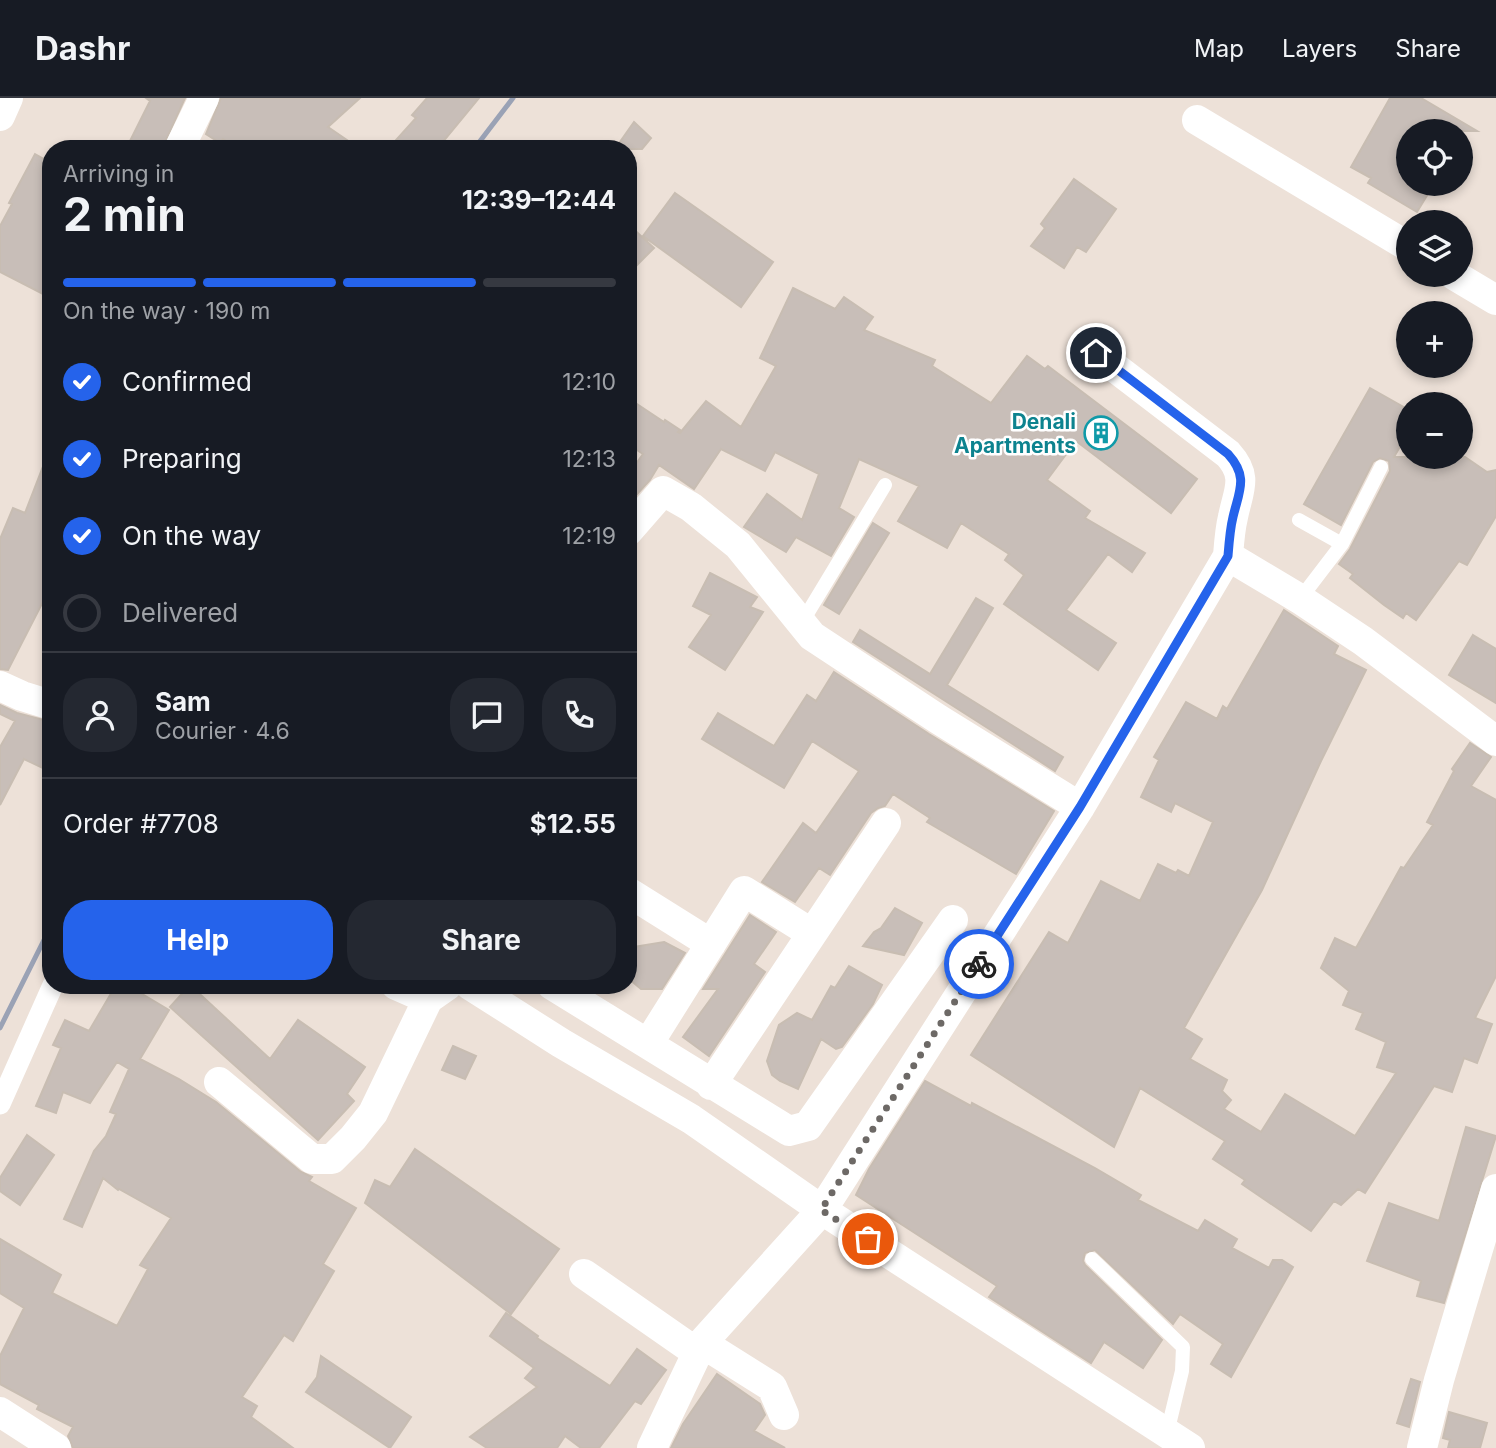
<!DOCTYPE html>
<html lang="en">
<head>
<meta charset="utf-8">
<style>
  body { margin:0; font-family:Inter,sans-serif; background:#242831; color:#f1f3f6; height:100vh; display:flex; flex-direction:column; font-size:26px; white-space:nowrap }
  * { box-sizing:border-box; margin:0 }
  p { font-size:23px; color:#9ea1a6 }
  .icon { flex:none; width:38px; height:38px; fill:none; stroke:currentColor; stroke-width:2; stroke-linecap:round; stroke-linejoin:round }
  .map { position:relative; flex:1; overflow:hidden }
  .panel { position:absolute; left:42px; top:42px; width:595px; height:854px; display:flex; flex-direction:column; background:#171b24; border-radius:28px; box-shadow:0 4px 10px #0003 }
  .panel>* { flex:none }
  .fabs { position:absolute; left:1396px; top:21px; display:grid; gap:14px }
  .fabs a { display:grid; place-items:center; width:77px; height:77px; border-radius:50%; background:#171b24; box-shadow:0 4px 10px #0003; font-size:35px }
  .pin { position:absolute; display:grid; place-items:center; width:60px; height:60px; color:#fff; margin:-30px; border:4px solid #fff; border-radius:50%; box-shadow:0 2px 7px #0007 }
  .courier { position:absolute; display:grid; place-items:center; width:70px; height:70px; margin:-35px; border:5px solid #2563eb; border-radius:50%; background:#fff; color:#222; box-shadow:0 2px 9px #0007 }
  .summary em { font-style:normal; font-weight:700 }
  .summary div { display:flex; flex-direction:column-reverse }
  .summary { display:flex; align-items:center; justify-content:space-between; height:119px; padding:0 21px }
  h1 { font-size:46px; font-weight:700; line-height:52px }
  .bar { display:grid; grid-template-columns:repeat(4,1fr); gap:10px 7px; align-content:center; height:84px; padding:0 21px }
  .bar i { height:9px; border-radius:5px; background:#363941 }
  .bar .selected { background:#2563eb }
  .bar p { grid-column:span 4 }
  .line { display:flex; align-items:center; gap:18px; padding:0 21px; border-top:2px solid #363941 }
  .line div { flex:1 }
  .round { display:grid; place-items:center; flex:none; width:74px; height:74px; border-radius:28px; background:#242831 }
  ol { padding:0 21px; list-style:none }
  li { display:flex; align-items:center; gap:21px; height:77px }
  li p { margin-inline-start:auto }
  li .icon { padding:7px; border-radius:50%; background:#2563eb; color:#fff; stroke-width:4 }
  li:last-child { color:#9ea1a6 }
  li i { width:38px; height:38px; border:4px solid #363941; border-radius:50% }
  .button { display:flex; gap:14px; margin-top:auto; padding:14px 21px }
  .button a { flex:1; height:80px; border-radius:28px; background:#2563eb; color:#fff; font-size:28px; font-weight:700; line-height:80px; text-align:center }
  .button a+a { background:#242831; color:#f1f3f6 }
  header { display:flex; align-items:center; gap:42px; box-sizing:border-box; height:98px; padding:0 35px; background:#171b24; border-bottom:2px solid #363941 }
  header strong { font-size:33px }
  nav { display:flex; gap:38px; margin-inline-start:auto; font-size:24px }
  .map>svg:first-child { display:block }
  .building { fill:#c8beb8; stroke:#c8bdb2; stroke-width:2 }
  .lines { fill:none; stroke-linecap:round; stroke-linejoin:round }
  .service { stroke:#fff; stroke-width:14 }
  .pedestrian { stroke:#fff; stroke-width:21 }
  .minor { stroke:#fff; stroke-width:30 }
  .rail { stroke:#9aa2b5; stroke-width:5 }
  .done { stroke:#6d6966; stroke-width:7; stroke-dasharray:0 12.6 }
  .route { stroke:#2563eb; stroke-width:9 }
  .labels { text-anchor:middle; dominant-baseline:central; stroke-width:5; stroke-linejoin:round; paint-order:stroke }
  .culture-label { font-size:21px; font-weight:bold; fill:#0d838f; stroke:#fff; text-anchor:end }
</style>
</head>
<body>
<header>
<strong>Dashr</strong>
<nav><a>Map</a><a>Layers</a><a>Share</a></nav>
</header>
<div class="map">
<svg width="1496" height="1350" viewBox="0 0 1496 1350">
  <rect width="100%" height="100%" fill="#ede1d8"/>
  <path class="building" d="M146,0h39l-23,51h-36l24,-48z
    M221,0h139l-32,29 32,22h-121l-16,-10 -3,4 -14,-9z
    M427,0h52l-42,51h-49l28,-31 -4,-3z
    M1390,0h31l56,33h-68v53h25l-17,28 -49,-29 3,-5 -20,-11z
    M634,24l17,16 -9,11h-27z
    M35,56l16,9v135l-51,-26v-46l12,-22 -3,-1z
    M1074,81l42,30 -30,43 -9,-5 -13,21 -33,-22 14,-18 -4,-4z
    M675,95l98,69 -32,45 -98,-71z
    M628,126l26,24 -26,26z
    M793,190l42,21 9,-12 29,20 -9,13 71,30 -3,6 59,37 36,-47 18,13 3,-3 149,113 -26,34 -95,-72 -29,39 43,31 -5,7 60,35 -13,19 -24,-18 -42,56 50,33 -18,27 -94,-66 20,-29 -19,-15 4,-6 -48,-31 -14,25 -49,-27 21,-35 -60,-27 -20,49 15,9 -23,39 -35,-19 -10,15 -42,-25 23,-33 35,26 17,-46 -44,-22 -10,19 -44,-22 -27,40 -35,-24 -9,15 -22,24v-29l15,-21 -15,-10v-46l36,24 1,-2 15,10 -2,2 2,1 26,-32 35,26 35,-61 -16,-8z
    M1370,290l39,22v21l-15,26h71l22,15 9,-2v46l-29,49 -8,-4 -43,59 -10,-7 -3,5 -19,-13 -34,-27 3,-4 -14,-10 11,-15 40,-78 -1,-10 -9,-3 -7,4 -32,63 -37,-21z
    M49,353h2v135l-43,84 -8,-1v-130l13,-31 12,5z
    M873,425l16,10 -50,81 -15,-9z
    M710,475l47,24 -7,10 13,5 -38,58 -36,-23 22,-32 -18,-9z
    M976,500l17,10 -46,77 116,72 -8,14 -202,-129 7,-12 70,44z
    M1284,512l54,36 -4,8 32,16 -45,91 -59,129 -78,138 18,11 -12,20 37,21 -5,11 9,9 -7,9 37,23 24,-38 70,42 41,-63 -19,-6 9,-25 -30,-13 7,-16 -20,-8 6,-14 -28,-23 14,-30 21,10 45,-81 3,1 29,-43 -6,-3 27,-51 -2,-2 18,-26 21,14 -20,29 25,14v176l-21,42 17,6 -15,39 -13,-5 -12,34 -18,-6 -69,107 -7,-4 -17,16 -7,-4 -23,30 -69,-47 3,-4 -32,-21 12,-18 -85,-53 -26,59 -143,-92 78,-123 19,11 33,-62 39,20 18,-37 18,9 2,-3 11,6 24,-54 -38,-19 -4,9 -30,-15 18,-37 -5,-3 32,-55 31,17 6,-13 4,3z
    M1473,537l23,14v54l-47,-28z
    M834,574l95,62 125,77 -38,63 -89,-52 3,-4 -37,-24 -8,12 -7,2 -7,5 -41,62 -11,-7 -24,34 -33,-20 41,-59 13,10 43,-62 -47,-30 -28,47 -82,-49 16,-26 56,33 33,-51 9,6z
    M0,607l17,8 34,9v50l-27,-13 -24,46v-58l15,-26 -15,-7z
    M895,810l27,15 -18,32 -41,-9 11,-14 7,-4z
    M750,817l26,17 -22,32 11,8 -56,84 -26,-19 35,-48h-15z
    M664,844l21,11 -23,36h-21l-13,-11v-24l6,-7z
    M849,868l33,19 -9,19 -31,43 -6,2 -15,-10 -23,50 -18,-8 -8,-6 -5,-14 12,-36 18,-12 15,7 19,-34 4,2z
    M116,887h11l42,25 -29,49 39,20 37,23 85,70 11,5 -3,4 47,27 -33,56 11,7 -41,70 -9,-6 -42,62 15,9 -6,11 42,31h-220l-5,-12 5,-9 -36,-18 2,-4 -39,-21v-28l24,-48 -24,-15v-54l61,36 -9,18 65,33 31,-57 -8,-4 31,-47 -52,-29 -1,1 -15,-12 -21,49 -18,-8 30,-68 12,-15 10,-22 -6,-2 19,-43 -12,-7 -27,41 -27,-11 -7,21 -20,-7 25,-58 -8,-3 12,-25 24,11z
    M190,887l80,74 28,-39 67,47 -18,27 7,7 -36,39 -148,-133z
    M453,948l23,10 -11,23 -23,-9z
    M925,983l46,25 1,-3 123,65 46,27 -3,5 60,31 7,-11 32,19 -5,9 37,20 4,-8h9l11,7 -62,110 -20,-13 12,-20 -43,-30 -7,10 -78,-74 -10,3 -2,8 2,4 77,75 -19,28 -39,-26 -13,21 -102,-66 8,-11 -141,-91 13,-26z
    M1466,1029l30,9 -52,167 -27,-7 4,-15 -54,-20 22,-58 50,18z
    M27,1037l27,20 -34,50 -20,-14v-13z
    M415,1051l144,100 -48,65 -146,-111 10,-23 15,7z
    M506,1215l32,23 -1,2 73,48 27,-37 29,21 -25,34 -6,-3 -36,47h-18l-16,-12 -8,12h-70l-17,-11 67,-50 -12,-9 9,-10 -44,-32z
    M321,1258l90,61 -21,31 -84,-56 11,-15z
    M717,1276l43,30 5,11 -11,16 31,17h-114l12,-24z
    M1411,1281l9,3 -11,45 -12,-4z
    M1449,1314l38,11 -7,25h-32l2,-8 -7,-2z"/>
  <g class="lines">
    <path class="service" d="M1299,422l43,24
      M1300,501l42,-55 39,-77
      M801,526l84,-139
      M1092,1161l91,88 -1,24 -15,62"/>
    <path class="pedestrian" d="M0,1006l53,-119"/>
    <path class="minor" d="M0,18l8,-18
      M1197,22l212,127
      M179,51l25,-51
      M1454,177l42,25
      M1096,255l132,101c21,23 10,37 5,63 -3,12 -4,26 -5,39l72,43 63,42 133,100
      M628,433l35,-40 28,16 47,38 74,91 126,83 142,88
      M0,588l22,10 29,9
      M628,794l83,52
      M396,887l32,14
      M470,887l91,58 130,76 131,91 368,238
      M552,887l237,146 19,-5 145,-206
      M648,946l96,-153 67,42
      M219,984l93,77h20l21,-21 20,-25 55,-114 20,-14
      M711,987l175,-262
      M584,1176l112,78
      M702,1245l70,44 12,28
      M0,1314l56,36
      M652,1350l50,-105 120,-133 258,-403 148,-251
      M1422,1350l17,-68 57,-191"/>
    <path class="rail" d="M474,51l39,-51
      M0,930l51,-102"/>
  </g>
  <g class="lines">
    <path class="done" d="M868,1141l-47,-29 158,-246"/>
    <path class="route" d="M979,866l101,-157 148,-251c1,-13 2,-27 5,-39 6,-26 16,-40 -5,-63l-132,-101"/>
  </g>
  <defs>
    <symbol id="building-ring" viewBox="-11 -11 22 22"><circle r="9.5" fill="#fff" stroke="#0f9aa8" stroke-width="1.5"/><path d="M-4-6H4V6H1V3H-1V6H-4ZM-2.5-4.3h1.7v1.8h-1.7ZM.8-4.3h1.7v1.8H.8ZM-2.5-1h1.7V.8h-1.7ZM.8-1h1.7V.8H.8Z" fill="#0f9aa8"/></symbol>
  </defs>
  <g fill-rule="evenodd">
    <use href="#building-ring" x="1082" y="316" width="38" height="38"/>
  </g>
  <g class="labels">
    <g class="culture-label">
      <text x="1076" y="323">Denali<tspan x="1076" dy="24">Apartments</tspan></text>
    </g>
  </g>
</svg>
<div class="fabs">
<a><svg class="icon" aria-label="locate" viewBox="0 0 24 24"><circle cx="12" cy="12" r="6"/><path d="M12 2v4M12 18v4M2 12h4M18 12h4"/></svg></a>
<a><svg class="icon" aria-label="layers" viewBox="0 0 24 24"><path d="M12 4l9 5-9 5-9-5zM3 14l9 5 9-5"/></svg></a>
<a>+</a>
<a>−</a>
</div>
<div class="pin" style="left:868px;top:1141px;background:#ea580c"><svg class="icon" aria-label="bag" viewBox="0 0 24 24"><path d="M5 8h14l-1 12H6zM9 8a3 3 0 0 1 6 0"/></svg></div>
<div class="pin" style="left:1096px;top:255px;background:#1f2937"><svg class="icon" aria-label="home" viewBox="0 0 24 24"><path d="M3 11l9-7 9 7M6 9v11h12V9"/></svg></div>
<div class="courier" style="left:979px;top:866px"><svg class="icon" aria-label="bike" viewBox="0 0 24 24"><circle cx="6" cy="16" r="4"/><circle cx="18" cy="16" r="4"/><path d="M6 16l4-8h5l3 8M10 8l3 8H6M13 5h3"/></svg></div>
<section class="panel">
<div class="summary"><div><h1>2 min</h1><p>Arriving in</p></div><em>12:39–12:44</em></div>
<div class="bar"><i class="selected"></i><i class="selected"></i><i class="selected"></i><i></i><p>On the way · 190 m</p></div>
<ol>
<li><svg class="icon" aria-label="check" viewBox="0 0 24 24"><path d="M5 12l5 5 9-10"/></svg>Confirmed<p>12:10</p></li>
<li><svg class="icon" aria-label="check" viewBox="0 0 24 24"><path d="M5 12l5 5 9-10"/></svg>Preparing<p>12:13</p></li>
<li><svg class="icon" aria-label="check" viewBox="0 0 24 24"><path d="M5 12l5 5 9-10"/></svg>On the way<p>12:19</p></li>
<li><i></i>Delivered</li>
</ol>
<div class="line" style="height:126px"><a class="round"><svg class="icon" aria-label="person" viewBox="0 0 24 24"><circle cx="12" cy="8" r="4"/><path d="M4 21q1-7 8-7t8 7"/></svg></a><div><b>Sam</b><p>Courier · 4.6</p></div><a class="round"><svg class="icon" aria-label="chat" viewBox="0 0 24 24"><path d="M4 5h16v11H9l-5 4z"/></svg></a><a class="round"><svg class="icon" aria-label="phone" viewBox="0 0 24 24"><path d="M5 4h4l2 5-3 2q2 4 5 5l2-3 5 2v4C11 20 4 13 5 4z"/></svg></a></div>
<div class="line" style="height:91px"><div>Order #7708</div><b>$12.55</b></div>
<div class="button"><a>Help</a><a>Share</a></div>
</section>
</div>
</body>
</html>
